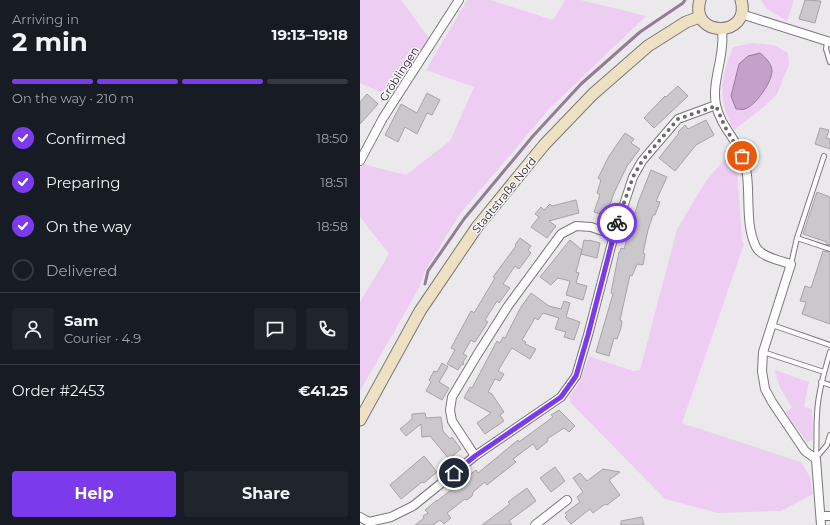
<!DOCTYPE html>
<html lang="en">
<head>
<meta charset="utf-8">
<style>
  body { margin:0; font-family:Montserrat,sans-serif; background:#20242c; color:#f1f3f6; height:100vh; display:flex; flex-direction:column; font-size:15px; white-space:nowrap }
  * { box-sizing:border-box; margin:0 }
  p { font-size:13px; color:#9ea1a6 }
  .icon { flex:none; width:22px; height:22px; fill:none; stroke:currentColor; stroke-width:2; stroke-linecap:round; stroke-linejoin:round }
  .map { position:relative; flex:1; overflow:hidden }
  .drawer { display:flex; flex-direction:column; background:#171b24; width:360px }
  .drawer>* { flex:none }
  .pin { position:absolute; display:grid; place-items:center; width:34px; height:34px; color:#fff; margin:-17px; border:2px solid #fff; border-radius:50%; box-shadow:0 1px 4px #0007 }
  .courier { position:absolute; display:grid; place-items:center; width:40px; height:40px; margin:-20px; border:3px solid #7c3aed; border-radius:50%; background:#fff; color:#222; box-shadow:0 1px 5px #0007 }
  .head em { font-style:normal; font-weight:700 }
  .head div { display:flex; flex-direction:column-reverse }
  .head { display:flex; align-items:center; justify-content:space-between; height:68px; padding:0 12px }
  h1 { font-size:26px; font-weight:700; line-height:30px }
  .bar { display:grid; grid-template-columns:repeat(4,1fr); gap:6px 4px; align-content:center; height:48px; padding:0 12px }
  .bar i { height:5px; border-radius:3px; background:#363941 }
  .bar .on { background:#7c3aed }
  .bar p { grid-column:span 4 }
  .line { display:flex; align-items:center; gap:10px; padding:0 12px; border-top:1px solid #363941 }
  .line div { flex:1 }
  .round { display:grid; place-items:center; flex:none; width:42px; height:42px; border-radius:4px; background:#20242c }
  ol { padding:0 12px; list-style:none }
  li { display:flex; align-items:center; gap:12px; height:44px }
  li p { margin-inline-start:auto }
  li .icon { padding:4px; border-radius:50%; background:#7c3aed; color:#fff; stroke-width:4 }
  li:last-child { color:#9ea1a6 }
  li i { width:22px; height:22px; border:2px solid #363941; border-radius:50% }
  .button { display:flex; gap:8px; margin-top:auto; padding:8px 12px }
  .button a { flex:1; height:46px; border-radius:4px; background:#7c3aed; color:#fff; font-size:16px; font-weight:700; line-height:46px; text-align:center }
  .button a+a { background:#20242c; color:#f1f3f6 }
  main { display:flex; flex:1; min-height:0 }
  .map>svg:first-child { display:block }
  .green { fill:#edcef2 }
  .water { fill:#c3a1c9; stroke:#947c98 }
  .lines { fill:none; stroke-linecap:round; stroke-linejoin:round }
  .stream { stroke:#947c98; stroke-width:3 }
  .building { fill:#cbc8cc; stroke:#a7a3a7 }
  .lane-casing { stroke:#7b787b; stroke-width:6 }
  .street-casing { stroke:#7b787b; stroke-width:10 }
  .secondary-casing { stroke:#7b787b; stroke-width:13 }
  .lane { stroke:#fff; stroke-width:4 }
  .street { stroke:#fff; stroke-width:8 }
  .secondary { stroke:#eee0c2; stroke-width:11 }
  .done { stroke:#6b696b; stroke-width:4; stroke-dasharray:0 7.2 }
  .route { stroke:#7c3aed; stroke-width:5 }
  .labels { text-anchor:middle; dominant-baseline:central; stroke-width:3; stroke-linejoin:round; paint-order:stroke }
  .street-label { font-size:11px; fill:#252425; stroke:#faf6fa }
</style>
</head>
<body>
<main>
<section class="drawer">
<div class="head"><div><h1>2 min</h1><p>Arriving in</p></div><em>19:13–19:18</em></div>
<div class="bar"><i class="on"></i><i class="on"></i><i class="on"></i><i></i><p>On the way · 210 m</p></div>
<ol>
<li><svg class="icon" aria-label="check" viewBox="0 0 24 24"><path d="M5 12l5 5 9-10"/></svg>Confirmed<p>18:50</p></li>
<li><svg class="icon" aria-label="check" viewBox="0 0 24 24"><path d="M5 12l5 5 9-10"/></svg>Preparing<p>18:51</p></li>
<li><svg class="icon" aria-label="check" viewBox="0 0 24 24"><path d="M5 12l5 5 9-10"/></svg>On the way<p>18:58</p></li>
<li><i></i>Delivered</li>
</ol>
<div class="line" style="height:72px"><a class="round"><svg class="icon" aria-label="person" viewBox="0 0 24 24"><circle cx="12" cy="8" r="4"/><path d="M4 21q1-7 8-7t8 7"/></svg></a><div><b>Sam</b><p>Courier · 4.9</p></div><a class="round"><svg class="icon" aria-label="chat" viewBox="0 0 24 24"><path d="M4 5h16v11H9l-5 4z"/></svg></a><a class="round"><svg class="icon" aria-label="phone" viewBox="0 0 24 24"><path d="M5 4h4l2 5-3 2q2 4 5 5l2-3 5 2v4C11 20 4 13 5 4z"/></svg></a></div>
<div class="line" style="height:52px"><div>Order #2453</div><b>€41.25</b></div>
<div class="button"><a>Help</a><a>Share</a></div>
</section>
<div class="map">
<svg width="470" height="525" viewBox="0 0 470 525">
  <rect width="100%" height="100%" fill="#ece9ed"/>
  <path class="green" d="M0,0h41l29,39 -41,57 -29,-13z
    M107,0h23l63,20 12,-20h16l65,16 -96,92 -91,107 -35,58 -5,15 -59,103v-89l29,-48 -29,-37v-48l3,-5 43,11 44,-34 24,-54 -48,-17z
    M401,0h33l-7,21 -20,-12z
    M392,43l22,2 14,8 1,12 -12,29 -12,12 -31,24c-17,-32 -14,-50 -1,-83z
    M369,154l8,15 5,72 2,3 -62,179 119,39 9,15 3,17 -32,17 -63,2 -53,-14 -94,-96 -2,-6 11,-16 9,-25 44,15 7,-1 37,-141 29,-48z
    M415,370l34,12 -5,25 8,2 1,31 -6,2 -22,-30 7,-4 -13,-22z"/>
  <path class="water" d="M400,53c5,4 12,11 12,18 0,11 -16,34 -27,38 -2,1 -6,0 -9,0l-5,-13 8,-32 9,-8z"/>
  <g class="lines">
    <path class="stream" d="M65,284l3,-13 36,-52 69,-83 48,-52 59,-52 43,-29 2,-3"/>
  </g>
  <path class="building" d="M445,0l16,1 -6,22 -16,-4z
    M318,86l10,10 -34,32 -10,-10 21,-22 1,1z
    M67,93l13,7 -8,15 -5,-2 -10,21 -12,-7 -7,15 -13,-7 16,-31 16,9z
    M7,94l11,10 -18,20v-22z
    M346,120l8,15 -18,10 -21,26 -16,-13 20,-25 -1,-1 7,-7 3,4z
    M460,128l9,2 -3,8 4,1v10l-15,-5z
    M265,133l9,6 -3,4 9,6 -13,17 -13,27 -8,23 -12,-4 6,-17 -3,-2 4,-13 -3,-2 11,-22z
    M291,170l16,7 -11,24 4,1 -5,13h-2l-5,15 -5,23 2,1 -2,11 -6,-1 -5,12 -2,-1 -10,45 2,1 -1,7 -4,11 -3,-1 -5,18 -13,-4 17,-58 -2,-1 8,-41h1l1,-4 3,1 15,-49z
    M457,192l13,5v48l-4,-1 1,-2 -24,-8z
    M216,200l3,13 -30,8 7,5 -9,12 -16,-11 8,-10 -4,-3 6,-7 3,3 6,-6 2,2z
    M160,238l11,8 -3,4 3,3 -12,16 -4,-3 -12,18 7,4 -11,15 -2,-2 -12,19 3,2 -13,20 -4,-2 -8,14 4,2 -4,6 1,2 -3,1 -3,5 -11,-6 8,-14 -4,-2 20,-37 3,2 21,-35 -2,-1 23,-31 -1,-1z
    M210,240l12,10 -6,22 3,1 -3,10 11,3 -4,14 -17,-5 4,-14 -12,-3 -7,7 -11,-8z
    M224,240l5,1v-1l11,3 -3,15 -16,-4z
    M463,251l7,1v72l-28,-10 4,-12 -6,-1 5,-15 6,2z
    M171,293l18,13 12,3 3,-8 6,2 -4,14 14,5 -6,18 -10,-3 2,-5 -11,-3 4,-11 -16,-5 -5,7 -3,-2 -13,22 4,2 -1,2 11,5 -6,10 -18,-11 -1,1 -13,22 6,3 -4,7 -5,-2 -7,13 4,2 12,18 -4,3 4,6 -19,13 -8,-11 14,-10 -27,-15 6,-11 2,1 25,-47 3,2 3,-6 2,1 16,-31z
    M82,363l6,4 -9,15 10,6 -7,12 -16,-9 5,-9 -2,-2 5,-9 3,1z
    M199,410l16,16 -6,6 -5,-4 -17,11 1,2 -11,9 -4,-6 -20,15 3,3 -29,23 -2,-3 -12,10 -1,4 -5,4 -2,-1 -18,14 4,5 -7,6 -4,-4 -7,5h-18l9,-7 -1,-2 5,-3 -3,-3 12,-10v1l35,-28 4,-3 2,3 40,-33 1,2 34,-25 -2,-2z
    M65,413l1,5 15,-1 2,14 7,8 2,-2 9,12 -12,10 -19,-23 -8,1 -1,-13 -15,12 -6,-7 12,-10v-5z
    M64,456l13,16 -13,11 -2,-1 -21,17 -11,-14z
    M195,467l10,14 -14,11 -11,-14z
    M243,469l17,3 -11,8 11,15 -13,10 -2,-1 -12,9 -3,-4 -19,15 -6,-7 2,-2 -2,-2 15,-11 -3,-5 6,-5 -10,-14 7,-5 7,8z
    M167,488l9,13 -27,20 3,4h-30l28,-21 -2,-2z
    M282,517l2,8h-23v-4z"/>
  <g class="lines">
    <defs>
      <path id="lane" d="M467,42l-1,7 4,13
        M437,238l33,11
        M431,264l6,-26 27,-82
        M412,325l58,20
        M403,352l61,20
        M461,382l9,3
        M456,458c1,-14 0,-29 1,-44 1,-21 7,-41 13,-62
        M456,458l11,-13 3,-10"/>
      <path id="street" d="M381,14l89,28
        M362,29c0,5 1,11 0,16 -1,20 -10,40 -6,60 4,20 20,34 27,52 10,28 0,64 13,90 5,10 25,14 35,17l-28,88 -1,19 3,18 7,13 33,49 11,8 5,66
        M0,161l23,-43 76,-118
        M115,456l-23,-35 -2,-11 2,-13 25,-42 31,-49 53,-72 15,-8 15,1 23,8
        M461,516h9
        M0,517l9,5 22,-5 22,-11 62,-50 86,-59 15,-21 12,-41 26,-100 19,-58 9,-16 36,-42 38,-14
        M175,525l32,-25"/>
      <path id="secondary" d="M340,0c-11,38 52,38 41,0
        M0,420l60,-109 57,-84 67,-82 49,-51 55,-48 38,-24 14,-5"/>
    </defs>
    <use href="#lane" class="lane-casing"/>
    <use href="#street" class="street-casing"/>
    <use href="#secondary" class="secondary-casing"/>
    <use href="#lane" class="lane"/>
    <use href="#street" class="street"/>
    <use href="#secondary" class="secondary"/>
  </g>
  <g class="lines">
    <path class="done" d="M257,223l16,-46 9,-16 36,-42 38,-13 9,21 17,29"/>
    <path class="route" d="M94,473l21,-17 86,-59 15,-21 12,-41 29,-112"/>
  </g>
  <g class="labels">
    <g class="street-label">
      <text transform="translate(39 74) rotate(-57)">Gröblingen</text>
      <text transform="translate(144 195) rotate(-51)">Stadtstraße Nord</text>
    </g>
  </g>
</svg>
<div class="pin" style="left:382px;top:156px;background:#ea580c"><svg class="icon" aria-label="bag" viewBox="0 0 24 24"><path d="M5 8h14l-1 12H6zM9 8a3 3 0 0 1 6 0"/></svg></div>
<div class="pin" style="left:94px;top:473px;background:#1f2937"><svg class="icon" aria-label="home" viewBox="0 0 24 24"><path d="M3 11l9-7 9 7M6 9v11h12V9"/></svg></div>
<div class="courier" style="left:257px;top:223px"><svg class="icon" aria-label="bike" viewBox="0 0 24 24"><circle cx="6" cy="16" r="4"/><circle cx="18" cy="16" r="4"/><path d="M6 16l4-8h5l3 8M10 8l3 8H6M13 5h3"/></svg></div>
</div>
</main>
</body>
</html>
